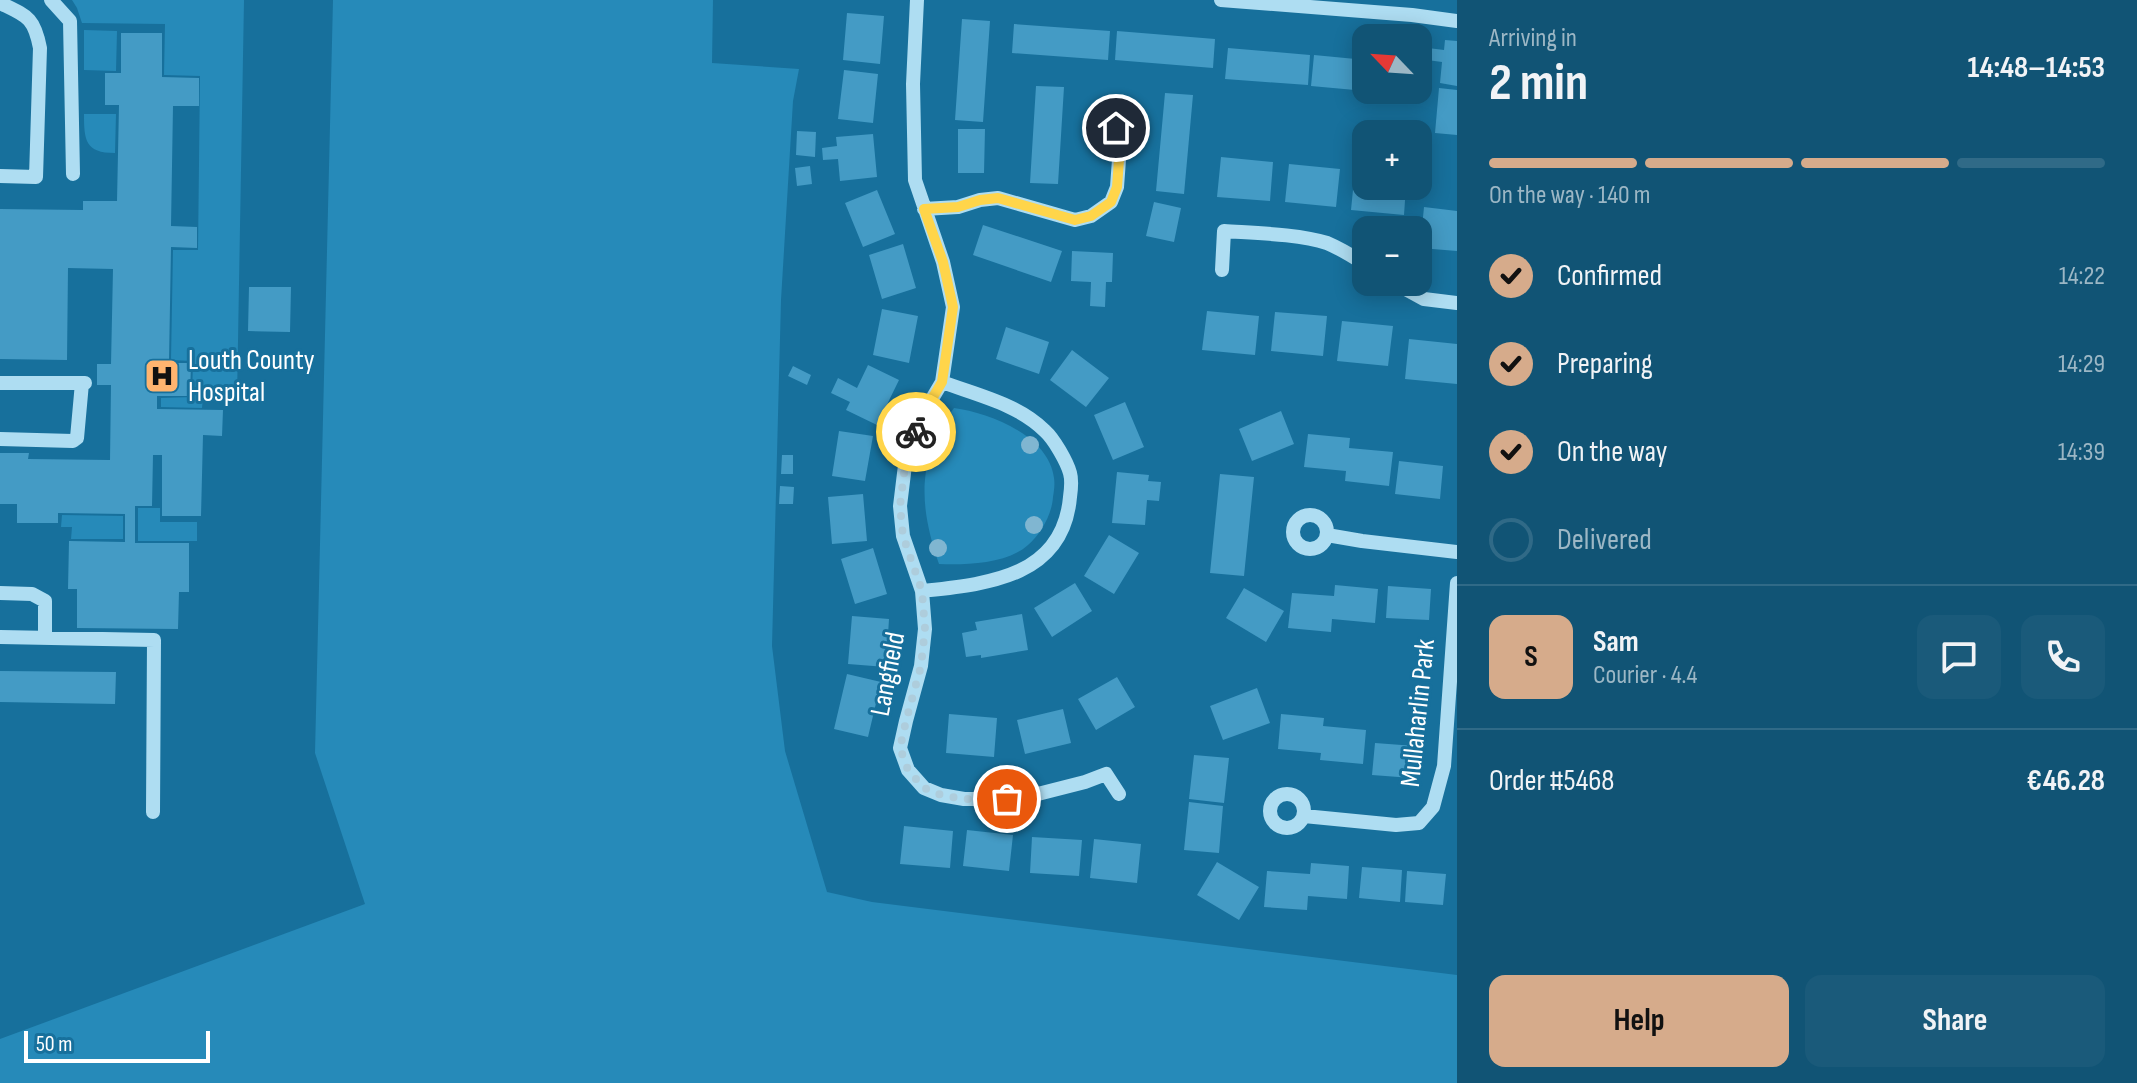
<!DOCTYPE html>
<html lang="en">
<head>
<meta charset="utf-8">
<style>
  body { margin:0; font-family:"Sofia Sans Condensed",sans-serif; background:#1a5a7a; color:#f1f3f6; height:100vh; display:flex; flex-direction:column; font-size:30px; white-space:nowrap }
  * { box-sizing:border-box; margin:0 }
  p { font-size:26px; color:#9cb7c5 }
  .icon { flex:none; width:44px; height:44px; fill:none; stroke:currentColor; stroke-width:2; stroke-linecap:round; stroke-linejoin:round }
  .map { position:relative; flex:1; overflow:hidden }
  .drawer { display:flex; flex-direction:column; background:#115475; width:680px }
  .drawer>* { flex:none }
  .needle { width:52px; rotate:295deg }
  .tools { position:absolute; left:1352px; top:24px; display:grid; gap:16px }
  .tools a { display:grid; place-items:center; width:80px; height:80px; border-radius:16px; background:#115475; box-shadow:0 4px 20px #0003; font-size:40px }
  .scale { position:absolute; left:24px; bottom:20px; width:186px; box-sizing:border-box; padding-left:8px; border:4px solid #fff; border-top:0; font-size:22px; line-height:28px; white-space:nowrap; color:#fff; -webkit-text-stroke:6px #17709c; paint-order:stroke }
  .pin { position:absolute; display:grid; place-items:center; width:68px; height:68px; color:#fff; margin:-34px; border:4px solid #fff; border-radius:50%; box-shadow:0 2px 8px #0007 }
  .courier { position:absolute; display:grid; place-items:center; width:80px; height:80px; margin:-40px; border:6px solid #ffd54a; border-radius:50%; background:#fff; color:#222; box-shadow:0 2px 10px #0007 }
  .overview em { font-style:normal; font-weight:700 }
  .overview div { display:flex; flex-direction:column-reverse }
  .overview { display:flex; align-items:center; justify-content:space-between; height:136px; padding:0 32px }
  h1 { font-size:52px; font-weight:700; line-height:60px }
  .bar { display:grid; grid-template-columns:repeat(4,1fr); gap:12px 8px; align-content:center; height:96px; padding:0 32px }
  .bar i { height:10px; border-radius:6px; background:#306a87 }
  .bar .selected { background:#d6ab8b }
  .bar p { grid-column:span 4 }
  .line { display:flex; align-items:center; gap:20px; padding:0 32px; border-top:2px solid #306a87 }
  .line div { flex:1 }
  .round { display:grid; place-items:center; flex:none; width:84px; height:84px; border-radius:16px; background:#1a5a7a }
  ol { padding:0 32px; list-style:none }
  li { display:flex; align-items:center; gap:24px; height:88px }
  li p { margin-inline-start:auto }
  li .icon { padding:8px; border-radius:50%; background:#d6ab8b; color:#111; stroke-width:4 }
  li:last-child { color:#9cb7c5 }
  li i { width:44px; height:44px; border:4px solid #306a87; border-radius:50% }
  .cta { display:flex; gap:16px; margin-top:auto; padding:16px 32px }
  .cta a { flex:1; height:92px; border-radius:16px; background:#d6ab8b; color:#111; font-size:32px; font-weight:700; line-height:92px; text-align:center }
  .cta a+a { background:#1a5a7a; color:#f1f3f6 }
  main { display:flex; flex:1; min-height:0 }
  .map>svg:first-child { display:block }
  .green { fill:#268ab9 }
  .building { fill:#449bc5 }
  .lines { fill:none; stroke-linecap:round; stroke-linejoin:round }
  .minor { stroke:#aeddf2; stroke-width:14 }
  .tree { fill:#80b6d1 }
  .done { stroke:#aecddc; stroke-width:8; stroke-dasharray:0 14.4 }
  .route { stroke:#ffd54a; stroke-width:10 }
  .labels { text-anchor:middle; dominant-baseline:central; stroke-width:6; stroke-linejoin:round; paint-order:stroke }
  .poi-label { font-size:28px; fill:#fff; stroke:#17709c; text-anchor:start }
  .street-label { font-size:28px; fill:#fff; stroke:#17709c }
</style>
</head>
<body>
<main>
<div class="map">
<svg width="1457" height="1083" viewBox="0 0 1457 1083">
  <rect width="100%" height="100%" fill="#17709c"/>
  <path class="green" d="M72,0h172l-7,398 -34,-1 -1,11 -41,-1v-9l31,-1 1,-36 -22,-1 2,-110h25l2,-174 -36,-1 1,-51 -83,-1 -5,-15z
    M333,0h380l-1,63 87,6 -6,32 -12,199 -9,346 13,105 42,141 45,10 585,73v108h-1457v-44l365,-135 -50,-151z
    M84,30l33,1 -1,40 -32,-1z
    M84,114h32l-1,39c-30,0 -31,-13 -31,-39z
    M954,408c36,5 95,28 100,70 1,6 0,13 -1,19 -1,17 -12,37 -25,48 -21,19 -62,20 -89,19 -20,-58 -23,-104 15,-156z
    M138,508h22v14h37v19h-59z
    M62,515l61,1v23h-52l1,-12h-11z"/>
  <path class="building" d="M847,13l37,3 -4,48 -37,-4z
    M962,19l28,2 -7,101 -28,-2z
    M1014,24l96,7 -2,29 -96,-7z
    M1117,31l98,8 -2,29 -98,-8z
    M121,33h41v44l37,1v28h-26l-2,120 26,1v21l-26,-1 -2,116h22l-1,33h-33v13l66,1 -1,26 -19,-1 -2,81h-39v-61h-9l-1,51h-17v37h54v49h-10l-1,37 -101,-1v-39h-9l1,-48 56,1v-28l-67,-1v10h-41v-19h-17v-51h29l-1,6 82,1 1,-75h-14v-21h14l2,-95 -45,-1 -1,92 -67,-1v-150l83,1v-9h34l2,-96h-14v-32h16z
    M1445,40l12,1v45l-17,-3 2,-21 -15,-2 1,-12 16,2z
    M1228,48l82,7 -2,30 -83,-6z
    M1314,55l52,5v31l-55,-5z
    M844,70l34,4 -5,49 -35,-4z
    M1036,86l28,1 -6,97 -28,-1z
    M1439,88l18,2v45l-22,-2z
    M1165,93l28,2 -9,99 -28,-3z
    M958,129h27l-1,44h-26z
    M797,131l19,1 -1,25 -19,-2z
    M873,134l4,43 -37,4 -2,-22 -15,1 -1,-12 15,-2 -1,-9z
    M1221,157l52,5 -3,39 -53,-4z
    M1289,164l51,5 -4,38 -51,-5z
    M810,166l2,18 -15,2 -2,-18z
    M1355,170l11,1v15h40l-2,29 -53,-5z
    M877,190l18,44 -32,13 -18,-44z
    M1154,202l27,6 -7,34 -28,-6z
    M1424,207l33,4v40l-37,-3z
    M983,225l79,26 -11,31 -78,-27z
    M903,244l13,44 -34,11 -13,-44z
    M1072,251l41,2 -1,29h-6l-1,25 -15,-1 1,-24 -20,-1z
    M249,287h42l-1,45 -42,-1z
    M882,309l36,7 -9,47 -36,-8z
    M1207,311l52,5 -4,39 -53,-5z
    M1275,312l52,4 -4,40 -52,-5z
    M1342,321l51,5 -5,40 -51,-5z
    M1006,327l43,15 -10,32 -43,-15z
    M1409,339l48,5v40l-52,-5z
    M1072,350l37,28 -23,29 -36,-27z
    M868,365l31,15 -22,45 -31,-15 4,-8 -19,-9 7,-15 19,10z
    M793,366l18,9 -4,10 -19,-9z
    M1125,402l19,45 -31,13 -19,-45z
    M1281,411l13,33 -42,17 -13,-32z
    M839,431l34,5 -8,45 -33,-5z
    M1308,434l42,4 -1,10 44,4 -4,34 -44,-5 1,-10 -42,-4z
    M782,455h11v19h-12z
    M1399,461l44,5 -3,33 -45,-5z
    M1117,472l32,3 -1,6 13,1 -2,19 -12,-1 -2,25 -33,-2z
    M1220,474l34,3 -10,99 -34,-3z
    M780,486l14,1 -1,17h-14z
    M863,494l4,47 -35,3 -4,-47z
    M1109,535l30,18 -25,41 -30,-18z
    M873,548l14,46 -32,10 -14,-45z
    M1075,583l17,28 -40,26 -18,-29z
    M1335,585l43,4 -3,34 -43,-4 -1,13 -43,-4 4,-35 42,3z
    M1388,586l43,3 -2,31 -43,-2z
    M1244,588l40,23 -18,31 -40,-24z
    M1022,614l6,36 -47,8v-3l-15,2 -4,-24 15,-3 -2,-8z
    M852,616l37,3 -3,48 -38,-3z
    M0,671l116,1 -1,32 -115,-2z
    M847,674l34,8 -13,55 -34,-8z
    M1117,677l18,30 -39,23 -18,-31z
    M1257,688l13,35 -47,17 -13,-34z
    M1063,709l8,34 -46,11 -8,-34z
    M949,714l48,4 -3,39 -48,-4z
    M1281,714l43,4 -1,8 43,4 -3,34 -43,-4 1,-7 -43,-4z
    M1375,743l40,3 -3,32 -40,-3z
    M1194,755l35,3 -5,45 -35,-4z
    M1189,802l34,4 -4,47 -35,-3z
    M904,826l49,5 -3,37 -50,-4z
    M967,830l46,5 -4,36 -46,-5z
    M1032,837l50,3 -3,36 -49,-3z
    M1094,839l47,5 -4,39 -47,-5z
    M1217,862l42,25 -20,33 -42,-25z
    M1311,863l38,3 -2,33 -39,-3 -1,14 -43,-3 3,-36 43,3z
    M1362,867l40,3 -2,32 -41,-4z
    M1407,871l39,3 -3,31 -38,-3z"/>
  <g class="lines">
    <path class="minor" d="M51,0l19,21 3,153
      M917,0l-4,84 2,96 28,82 10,45 -11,75 -19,32 -17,43 -6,49 3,30 19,55 3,38 -4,37 -15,55 -6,27 8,22 16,18 17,7 23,4h43l23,-3 55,-14 21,-8 13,20
      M1221,0l191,15 45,6
      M0,3c27,13 34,14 40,45l-4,129 -36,-1
      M924,209l34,-2 22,-7 18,-2 77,22 16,-4 20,-14 6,-15 3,-41 -4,-18 -8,-14
      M1222,270l2,-39c29,2 76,3 103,12 14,6 27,14 39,22
      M1393,282l31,17 33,4
      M0,383h85
      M0,439l73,2 4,-3 5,-55
      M1293 532a17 17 0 1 1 34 0a17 17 0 1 1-34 0Z
      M1327,535l35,6 95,11
      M922,591c64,-7 141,-13 148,-94 1,-7 2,-17 0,-24 -3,-11 -16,-34 -25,-42 -27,-27 -68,-36 -103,-49
      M0,593l32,1 13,7v36
      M0,637l154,3 -1,172
      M1270 811a17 17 0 1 1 34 0a17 17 0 1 1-34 0Z
      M1304,816l92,9 23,-2 14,-16 11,-41 13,-183"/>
  </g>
  <g class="tree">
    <circle cx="942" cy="439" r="9"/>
    <circle cx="1030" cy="445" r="9"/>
    <circle cx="1034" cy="525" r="9"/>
    <circle cx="938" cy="548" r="9"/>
  </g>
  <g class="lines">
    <path class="done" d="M916,432l-10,25 -6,49 3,30 19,55 3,38 -4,37 -15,55 -6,27 8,22 16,18 17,7 23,4h43"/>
    <path class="route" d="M916,432l7,-18 19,-32 11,-75 -10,-45 -19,-53 34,-2 22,-7 18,-2 77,22 16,-4 20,-14 6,-15 3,-41 -4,-18"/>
  </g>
  <defs>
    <symbol id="hospital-square" viewBox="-11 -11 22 22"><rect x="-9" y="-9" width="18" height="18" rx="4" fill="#ffb46f" stroke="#17709c"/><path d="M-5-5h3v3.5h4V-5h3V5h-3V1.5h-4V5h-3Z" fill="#111"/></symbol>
  </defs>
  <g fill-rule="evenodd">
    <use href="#hospital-square" x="142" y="356" width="40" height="40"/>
  </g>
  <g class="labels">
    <g class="poi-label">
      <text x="188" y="360">Louth County<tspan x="188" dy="32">Hospital</tspan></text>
    </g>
    <g class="street-label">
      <text transform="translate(888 674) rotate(-79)">Langfield</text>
      <text transform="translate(1418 713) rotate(-84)">Mullaharlin Park</text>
    </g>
  </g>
</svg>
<div class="tools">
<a><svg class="needle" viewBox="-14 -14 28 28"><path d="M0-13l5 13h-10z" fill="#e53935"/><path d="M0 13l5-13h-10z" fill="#9cb7c5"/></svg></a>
<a>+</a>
<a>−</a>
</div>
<div class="scale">50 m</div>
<div class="pin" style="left:1007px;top:799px;background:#ea580c"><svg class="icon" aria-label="bag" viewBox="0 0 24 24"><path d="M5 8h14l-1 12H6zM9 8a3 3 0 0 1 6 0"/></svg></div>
<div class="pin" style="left:1116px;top:128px;background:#1f2937"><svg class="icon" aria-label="home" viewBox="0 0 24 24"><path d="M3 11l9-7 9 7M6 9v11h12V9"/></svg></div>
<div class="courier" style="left:916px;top:432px"><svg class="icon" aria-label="bike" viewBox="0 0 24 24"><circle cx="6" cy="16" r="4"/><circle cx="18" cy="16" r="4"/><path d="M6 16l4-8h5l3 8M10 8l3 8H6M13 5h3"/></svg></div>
</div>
<section class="drawer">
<div class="overview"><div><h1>2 min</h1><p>Arriving in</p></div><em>14:48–14:53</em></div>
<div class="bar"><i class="selected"></i><i class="selected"></i><i class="selected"></i><i></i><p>On the way · 140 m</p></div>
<ol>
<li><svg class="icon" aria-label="check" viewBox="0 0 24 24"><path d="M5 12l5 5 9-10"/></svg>Confirmed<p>14:22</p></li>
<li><svg class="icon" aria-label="check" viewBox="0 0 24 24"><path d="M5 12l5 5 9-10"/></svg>Preparing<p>14:29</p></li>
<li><svg class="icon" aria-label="check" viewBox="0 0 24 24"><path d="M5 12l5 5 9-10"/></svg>On the way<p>14:39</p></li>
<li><i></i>Delivered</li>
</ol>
<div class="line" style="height:144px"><b class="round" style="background:#d6ab8b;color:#111">S</b><div><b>Sam</b><p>Courier · 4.4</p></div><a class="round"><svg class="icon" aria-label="chat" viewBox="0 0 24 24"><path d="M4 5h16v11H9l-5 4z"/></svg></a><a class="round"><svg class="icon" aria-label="phone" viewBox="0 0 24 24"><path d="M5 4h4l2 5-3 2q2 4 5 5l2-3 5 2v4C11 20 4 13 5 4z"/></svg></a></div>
<div class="line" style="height:104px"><div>Order #5468</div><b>€46.28</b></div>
<div class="cta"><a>Help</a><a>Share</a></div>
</section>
</main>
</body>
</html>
